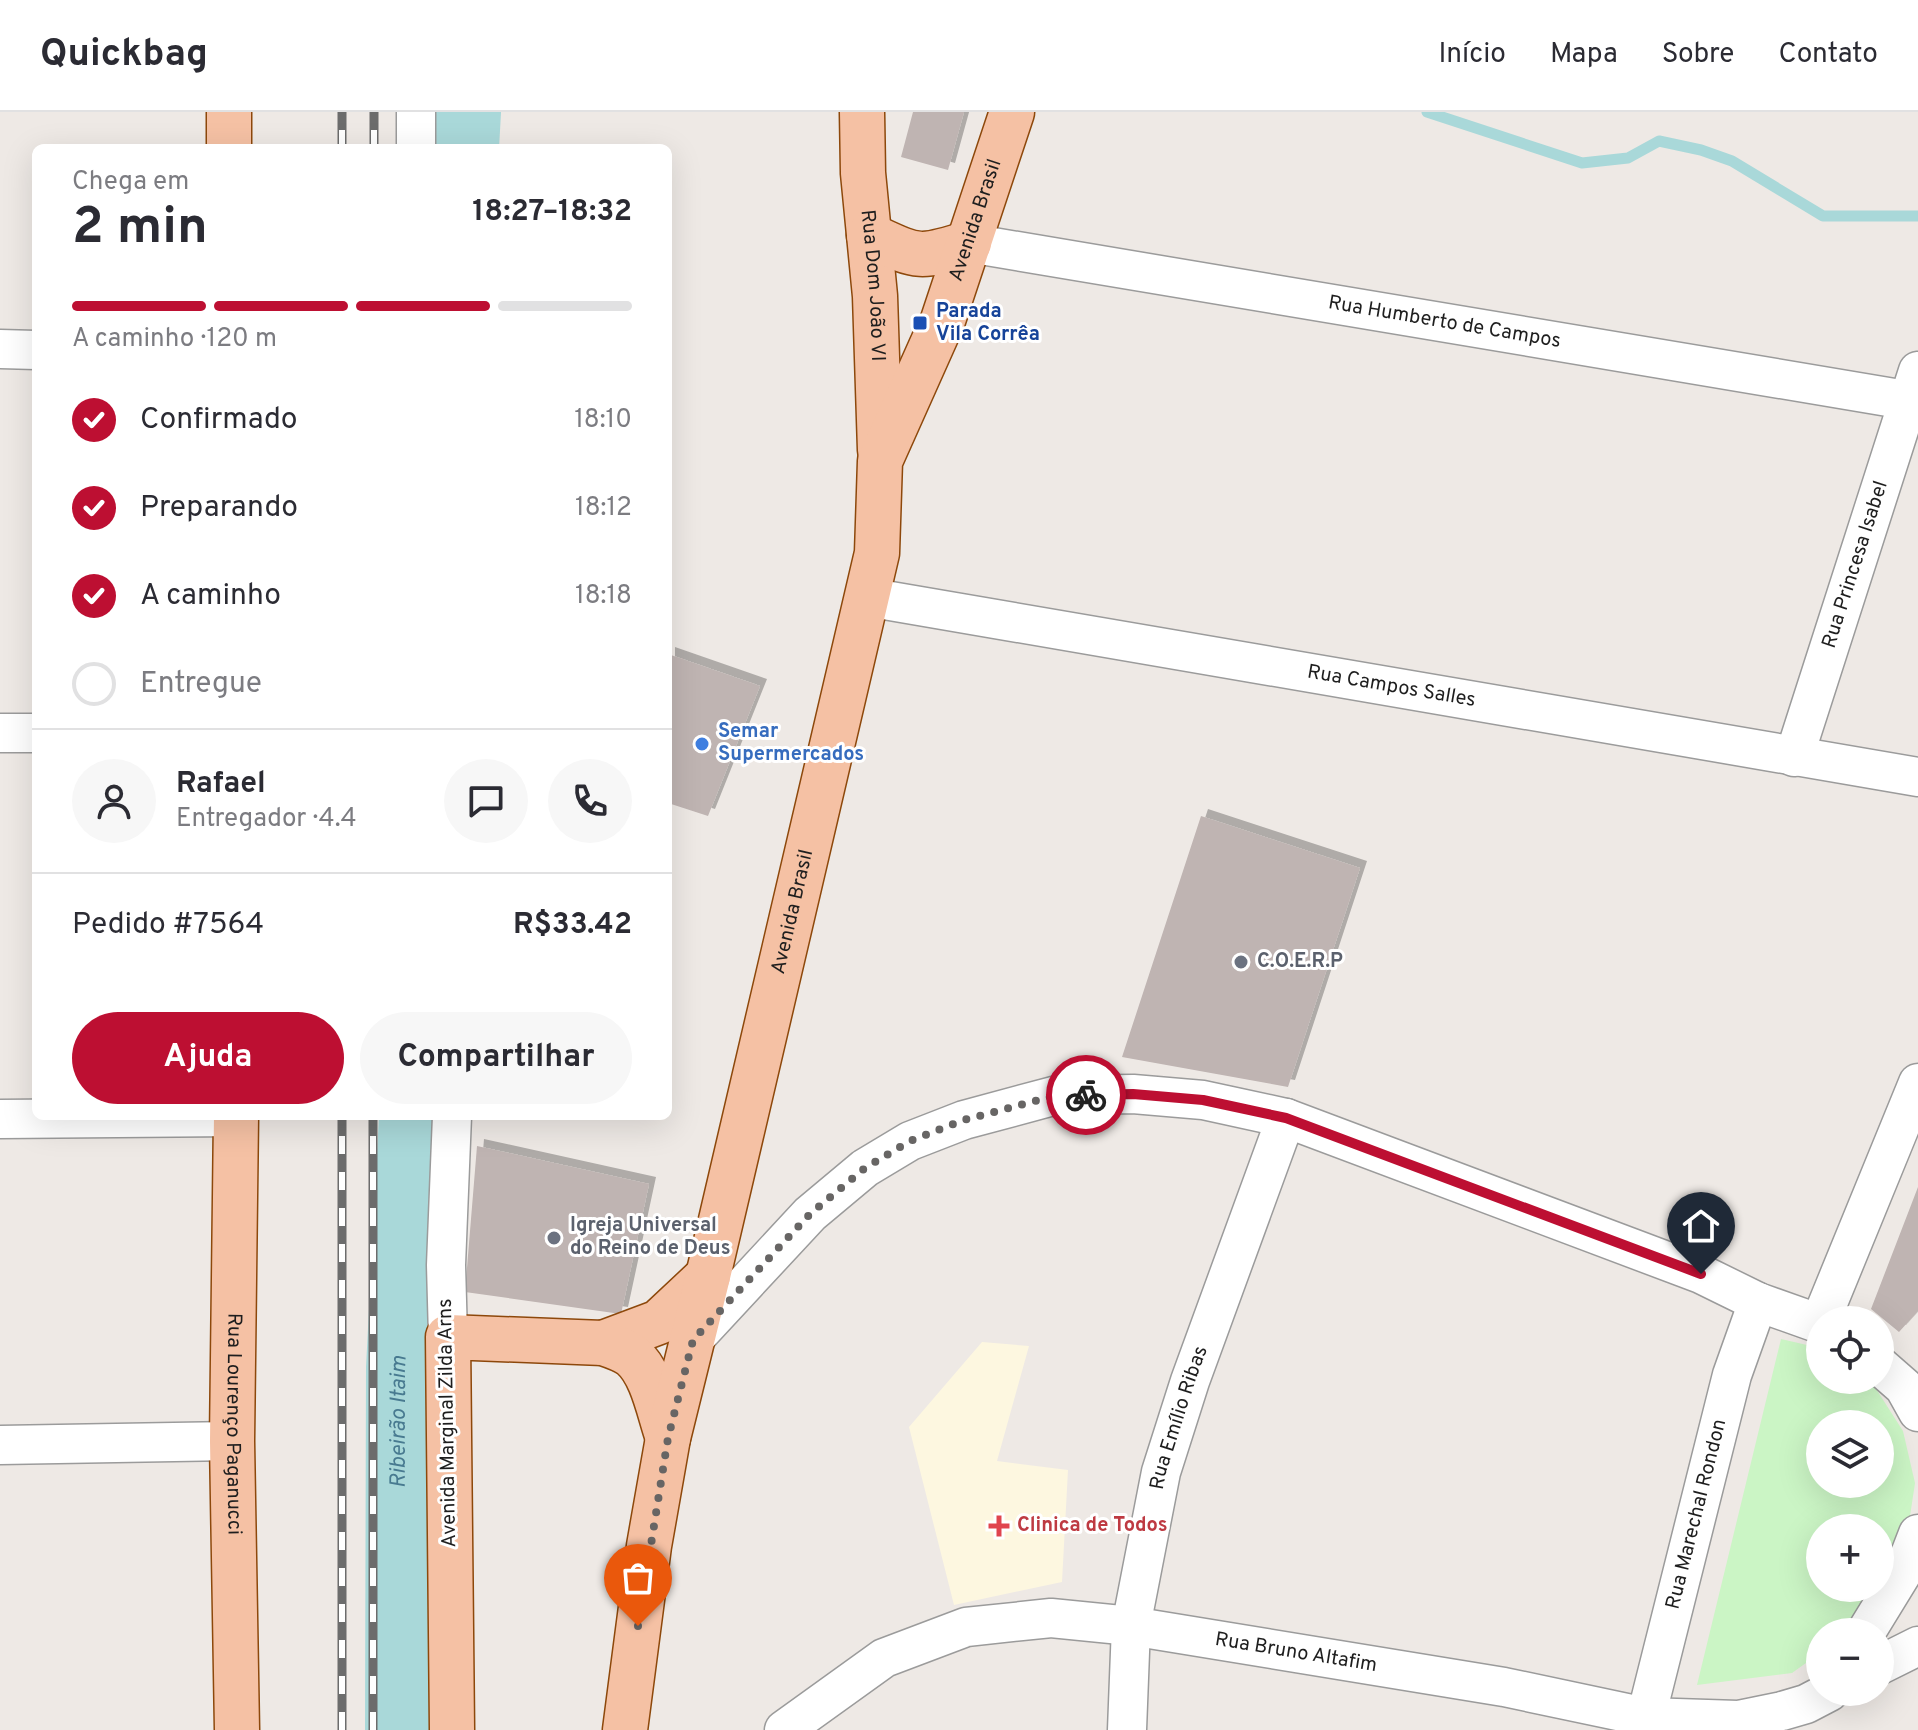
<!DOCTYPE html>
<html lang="pt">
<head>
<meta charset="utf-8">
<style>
  body { margin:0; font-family:Overpass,sans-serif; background:#f7f7f7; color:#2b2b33; height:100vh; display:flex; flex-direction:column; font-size:30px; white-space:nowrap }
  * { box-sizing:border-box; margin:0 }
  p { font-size:26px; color:#7c7c81 }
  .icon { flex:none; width:44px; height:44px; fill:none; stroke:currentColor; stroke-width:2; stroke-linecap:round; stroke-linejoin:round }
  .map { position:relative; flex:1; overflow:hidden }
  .side { position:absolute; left:32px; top:32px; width:640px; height:976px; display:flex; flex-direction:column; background:#fff; border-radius:12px; box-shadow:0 8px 32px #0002 }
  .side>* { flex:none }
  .fabs { position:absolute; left:1806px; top:1194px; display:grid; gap:16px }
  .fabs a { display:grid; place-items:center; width:88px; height:88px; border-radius:50%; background:#fff; box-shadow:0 8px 32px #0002; font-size:40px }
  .pin { position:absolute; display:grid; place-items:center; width:68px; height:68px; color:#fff; margin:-82px -34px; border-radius:50% 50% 50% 0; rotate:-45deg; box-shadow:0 0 8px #0007 }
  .pin .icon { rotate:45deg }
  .courier { position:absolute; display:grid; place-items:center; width:80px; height:80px; margin:-40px; border:6px solid #bd0f32; border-radius:50%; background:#fff; color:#222; box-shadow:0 2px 10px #0007 }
  .headline em { font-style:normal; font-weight:700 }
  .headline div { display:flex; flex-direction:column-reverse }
  .headline { display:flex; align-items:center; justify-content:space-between; height:136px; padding:0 40px }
  h1 { font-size:52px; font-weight:700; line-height:60px }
  .bar { display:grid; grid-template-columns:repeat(4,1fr); gap:12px 8px; align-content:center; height:96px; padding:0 40px }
  .bar i { height:10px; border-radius:6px; background:#e1e1e2 }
  .bar .on { background:#bd0f32 }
  .bar p { grid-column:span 4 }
  .line { display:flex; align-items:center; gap:20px; padding:0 40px; border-top:2px solid #e1e1e2 }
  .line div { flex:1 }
  .round { display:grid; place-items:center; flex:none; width:84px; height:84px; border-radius:42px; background:#f7f7f7 }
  ol { padding:0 40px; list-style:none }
  li { display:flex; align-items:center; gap:24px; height:88px }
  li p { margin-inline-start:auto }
  li .icon { padding:8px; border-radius:50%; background:#bd0f32; color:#fff; stroke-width:4 }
  li:last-child { color:#7c7c81 }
  li i { width:44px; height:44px; border:4px solid #e1e1e2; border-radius:50% }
  .cta { display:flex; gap:16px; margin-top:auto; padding:16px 40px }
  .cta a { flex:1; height:92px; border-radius:48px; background:#bd0f32; color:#fff; font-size:32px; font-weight:700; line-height:92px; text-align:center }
  .cta a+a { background:#f7f7f7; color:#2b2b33 }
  header { display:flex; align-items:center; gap:48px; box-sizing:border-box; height:112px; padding:0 40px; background:#fff; border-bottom:2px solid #e1e1e2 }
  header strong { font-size:38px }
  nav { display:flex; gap:44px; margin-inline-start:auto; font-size:28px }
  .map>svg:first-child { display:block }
  .education { fill:#fdf7e0 }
  .park { fill:#cbf5c5; fill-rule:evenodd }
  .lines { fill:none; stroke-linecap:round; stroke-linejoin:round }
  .stream { stroke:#a9d8d9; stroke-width:11 }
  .river { stroke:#a9d8d9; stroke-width:66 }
  .building { fill:#bfb4b2; filter:url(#shadow) }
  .minor-casing { stroke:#9b9b9b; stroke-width:41 }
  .major-casing { stroke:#8d480b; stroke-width:47 }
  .minor { stroke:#fff; stroke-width:38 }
  .major { stroke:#f5c1a4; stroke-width:44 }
  .rail-casing { stroke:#6c6c6c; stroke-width:9 }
  .rail { stroke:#fff; stroke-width:6; stroke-dasharray:18; stroke-linecap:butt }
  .done { stroke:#676564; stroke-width:8; stroke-dasharray:0 14.4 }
  .route { stroke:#bd0f32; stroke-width:10 }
  .transit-dot { fill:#1a4fb4; stroke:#fff; stroke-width:3 }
  .shop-dot { fill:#3f7fe0; stroke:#fff; stroke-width:3 }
  .worship-dot { fill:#6b7280; stroke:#fff; stroke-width:3 }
  .health-dot { fill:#e0444e; stroke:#fff; stroke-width:3 }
  .labels { text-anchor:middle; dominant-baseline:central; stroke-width:6; stroke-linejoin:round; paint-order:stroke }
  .street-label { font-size:20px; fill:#1e1e1e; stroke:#fff }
  .transit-label { font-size:20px; font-weight:bold; fill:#164399; stroke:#fff; text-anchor:start }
  .shop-label { font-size:20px; font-weight:bold; fill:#366cbe; stroke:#fff; text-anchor:start }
  .worship-label { font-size:20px; font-weight:bold; fill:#5b616d; stroke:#fff; text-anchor:start }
  .health-label { font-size:20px; font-weight:bold; fill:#be3a42; stroke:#fff; text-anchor:start }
  .water-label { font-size:22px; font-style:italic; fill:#487a90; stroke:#fff }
</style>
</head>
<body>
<header>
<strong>Quickbag</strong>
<nav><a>Início</a><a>Mapa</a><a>Sobre</a><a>Contato</a></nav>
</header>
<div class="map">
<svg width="1918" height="1618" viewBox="0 0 1918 1618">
  <defs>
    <filter id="shadow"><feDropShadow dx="7" dy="-7" stdDeviation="0" flood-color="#0004"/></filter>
  </defs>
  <rect width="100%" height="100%" fill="#eee9e5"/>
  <path class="education" d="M982,1230l47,4 -32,115 71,9 -6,112 -108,23 -45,-178z"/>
  <path class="park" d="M1781,1227l39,9v32l51,1 32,50 12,52 -11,73 -29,43 -29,31 -26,2v21l-28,20 -95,12zM1820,1312h60v60h-60zM1820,1416h60v60h-60z"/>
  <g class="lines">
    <path class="stream" d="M1427,0l155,51 46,-5 31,-17 42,9 31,11 91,55h95
      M468,5l10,-5"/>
    <g class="river">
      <path d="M466,36l2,-36"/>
      <path id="s1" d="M398,1618l1,-362 13,-252"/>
    </g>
  </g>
  <path class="building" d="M913,0h51l-16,58 -47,-13z
    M668,542l92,32 -52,130 -40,-13z
    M1201,704l159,52 -72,219 -166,-30z
    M477,1034l172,38 -28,130 -156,-22z
    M1918,1075v124l-19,21 -28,-23z"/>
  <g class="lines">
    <defs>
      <g id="minor">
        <path d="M416,36v-36"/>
        <path id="s2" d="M969,131l949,159"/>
        <path d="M0,237l36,1"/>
        <path id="s3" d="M867,485l1051,180"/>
        <path d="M0,621h36"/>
        <path id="s4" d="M1794,645l124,-386"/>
        <path d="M0,1007l236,-2"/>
        <path d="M1821,1208l97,-237"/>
        <path d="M448,1225l-2,-72 6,-149"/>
        <path d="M693,1228l117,-126 55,-46 45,-27 54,-21 93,-25 76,-1 70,6 83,18 415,156 57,28 62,22"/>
        <path d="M1880,1254l24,21 14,25"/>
        <path d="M0,1333l232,-4"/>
        <path d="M1866,1520l38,-62 14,-36"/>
        <path d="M1880,1553l38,-19"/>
        <path id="s5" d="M784,1618l100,-72 82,-31 85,-9 80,8 373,61 142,30 92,3 44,-9 24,-7 23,-12"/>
        <path id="s6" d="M1127,1618l4,-104 30,-154 29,-91 96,-263"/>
        <path id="s7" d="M1645,1618l1,-13 86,-342 26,-73"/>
      </g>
      <g id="major">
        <path id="s8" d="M862,0l1,61 12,123 5,154"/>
        <path d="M229,36v-36"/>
        <path d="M869,123c48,22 48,25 100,8"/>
        <path id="s9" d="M236,1004l-4,325 5,289"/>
        <path d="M603,1231l56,-21 49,-46"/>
        <path d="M452,1618l-4,-393 155,6c9,3 21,7 29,13 21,18 27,57 36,82"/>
        <path id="s10" d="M625,1618l24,-184 19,-108 40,-162 169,-723 3,-92 63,-141 69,-208"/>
      </g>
    </defs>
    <use href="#minor" class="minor-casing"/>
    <use href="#major" class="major-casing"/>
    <use href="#minor" class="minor"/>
    <use href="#major" class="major"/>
    <defs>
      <path id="rail" d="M342,36v-36
        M374,36v-36
        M342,1618v-614
        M373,1618v-614"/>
    </defs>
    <use href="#rail" class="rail-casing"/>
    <use href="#rail" class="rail"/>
  </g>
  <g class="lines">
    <path class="done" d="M638,1514l30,-188 25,-98 117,-126 55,-46 45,-27 54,-21 93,-25h29"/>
    <path class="route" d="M1086,983l47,-1 70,6 83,18 415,156"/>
  </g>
  <rect class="transit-dot" x="912" y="203" width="16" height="16" rx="4"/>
  <circle class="shop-dot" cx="702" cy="632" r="8"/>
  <g class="worship-dot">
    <circle cx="1241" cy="850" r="8"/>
    <circle cx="554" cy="1126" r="8"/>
  </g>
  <path class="health-dot" d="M995 1402h8v8h8v8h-8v8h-8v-8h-8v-8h8z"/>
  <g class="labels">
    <g class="street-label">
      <text stroke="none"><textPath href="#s10" startOffset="1556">Avenida Brasil</textPath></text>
      <text stroke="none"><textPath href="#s8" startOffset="174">Rua Dom João VI</textPath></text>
      <text stroke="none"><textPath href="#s2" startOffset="482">Rua Humberto de Campos</textPath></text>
      <text stroke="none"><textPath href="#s4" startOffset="202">Rua Princesa Isabel</textPath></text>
      <text stroke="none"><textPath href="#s3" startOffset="532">Rua Campos Salles</textPath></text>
      <text stroke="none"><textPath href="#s10" startOffset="836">Avenida Brasil</textPath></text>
      <text stroke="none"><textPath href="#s6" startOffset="318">Rua Emílio Ribas</textPath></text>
      <text stroke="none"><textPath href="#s9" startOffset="308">Rua Lourenço Paganucci</textPath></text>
      <text transform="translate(448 1311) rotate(-91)">Avenida Marginal Zilda Arns</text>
      <text stroke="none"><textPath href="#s7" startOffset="222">Rua Marechal Rondon</textPath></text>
      <text stroke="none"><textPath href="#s5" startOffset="544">Rua Bruno Altafim</textPath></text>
    </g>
    <g class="transit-label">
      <text x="936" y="200">Parada<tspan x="936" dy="23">Vila Corrêa</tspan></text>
    </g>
    <g class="shop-label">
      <text x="718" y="620">Semar<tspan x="718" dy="23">Supermercados</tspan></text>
    </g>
    <g class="worship-label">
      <text x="1257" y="850">C.O.E.R.P</text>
      <text x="570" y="1114">Igreja Universal<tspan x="570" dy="23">do Reino de Deus</tspan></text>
    </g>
    <g class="health-label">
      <text x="1017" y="1414">Clinica de Todos</text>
    </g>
    <g class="water-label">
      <text stroke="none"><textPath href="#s1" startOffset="308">Ribeirão Itaim</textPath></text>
    </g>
  </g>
</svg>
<div class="fabs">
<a><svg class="icon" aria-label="locate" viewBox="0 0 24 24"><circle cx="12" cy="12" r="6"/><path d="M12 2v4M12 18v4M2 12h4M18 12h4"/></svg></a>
<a><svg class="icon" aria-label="layers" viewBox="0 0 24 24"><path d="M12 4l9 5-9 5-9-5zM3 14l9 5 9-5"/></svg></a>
<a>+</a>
<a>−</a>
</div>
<div class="pin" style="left:638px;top:1514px;background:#ea580c"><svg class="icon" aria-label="bag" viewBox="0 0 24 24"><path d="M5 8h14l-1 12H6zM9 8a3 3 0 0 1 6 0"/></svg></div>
<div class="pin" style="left:1701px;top:1162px;background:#1f2937"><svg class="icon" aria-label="home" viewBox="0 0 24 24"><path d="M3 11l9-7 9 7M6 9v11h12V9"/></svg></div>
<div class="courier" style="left:1086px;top:983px"><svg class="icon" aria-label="bike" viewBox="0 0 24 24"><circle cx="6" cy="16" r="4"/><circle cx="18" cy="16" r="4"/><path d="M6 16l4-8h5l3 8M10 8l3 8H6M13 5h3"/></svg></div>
<section class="side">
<div class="headline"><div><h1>2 min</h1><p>Chega em</p></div><em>18:27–18:32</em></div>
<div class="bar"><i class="on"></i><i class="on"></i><i class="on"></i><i></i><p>A caminho · 120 m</p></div>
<ol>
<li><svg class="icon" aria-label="check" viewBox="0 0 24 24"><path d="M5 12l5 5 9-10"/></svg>Confirmado<p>18:10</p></li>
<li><svg class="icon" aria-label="check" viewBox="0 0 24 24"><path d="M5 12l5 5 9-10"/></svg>Preparando<p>18:12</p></li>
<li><svg class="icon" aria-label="check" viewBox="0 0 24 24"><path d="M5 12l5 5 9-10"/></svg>A caminho<p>18:18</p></li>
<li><i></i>Entregue</li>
</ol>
<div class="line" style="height:144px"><a class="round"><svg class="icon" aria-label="person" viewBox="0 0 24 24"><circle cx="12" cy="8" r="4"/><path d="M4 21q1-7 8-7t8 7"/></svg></a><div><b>Rafael</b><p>Entregador · 4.4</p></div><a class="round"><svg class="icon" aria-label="chat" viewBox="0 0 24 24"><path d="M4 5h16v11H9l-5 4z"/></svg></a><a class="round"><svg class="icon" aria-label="phone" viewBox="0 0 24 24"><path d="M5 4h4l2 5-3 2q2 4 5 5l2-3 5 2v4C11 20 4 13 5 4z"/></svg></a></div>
<div class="line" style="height:104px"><div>Pedido #7564</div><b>R$33.42</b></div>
<div class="cta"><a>Ajuda</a><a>Compartilhar</a></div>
</section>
</div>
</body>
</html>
